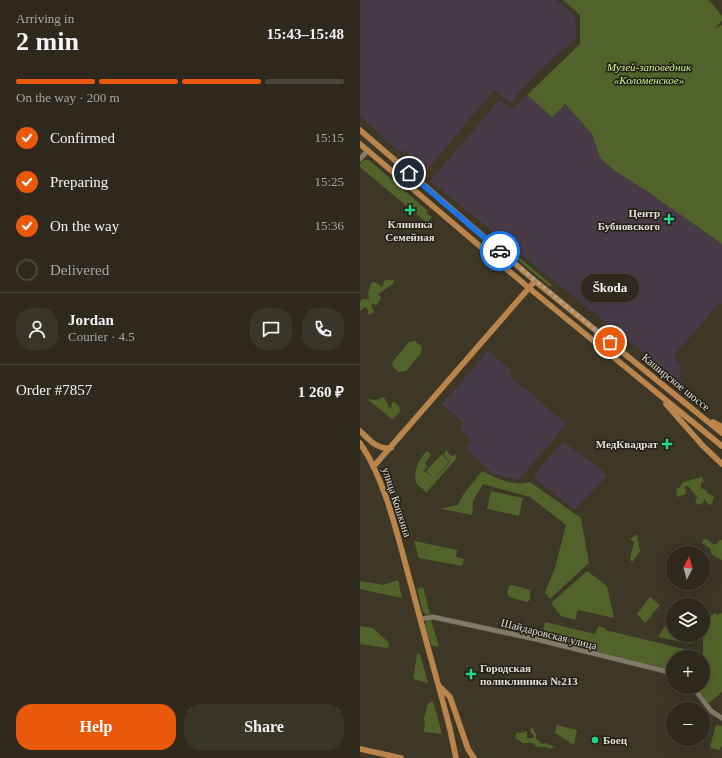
<!DOCTYPE html>
<html lang="en">
<head>
<meta charset="utf-8">
<style>
  body { margin:0; font-family:"Times New Roman",serif; background:#3a3529; color:#f1f3f6; height:100vh; display:flex; flex-direction:column; font-size:15px; white-space:nowrap }
  * { box-sizing:border-box; margin:0 }
  p { font-size:13px; color:#a7a6a3 }
  .icon { flex:none; width:22px; height:22px; fill:none; stroke:currentColor; stroke-width:2; stroke-linecap:round; stroke-linejoin:round }
  .map { position:relative; flex:1; overflow:hidden }
  .side { display:flex; flex-direction:column; background:#2e291c; width:360px }
  .side>* { flex:none }
  .needle { width:26px; rotate:6deg }
  .controls { position:absolute; left:306px; top:546px; display:grid; gap:8px }
  .controls a { display:grid; place-items:center; width:44px; height:44px; border-radius:50%; background:#2e291c; box-shadow:0 4px 16px #0002,0 0 0 1px #49453b; font-size:20px }
  .pin { position:absolute; display:grid; place-items:center; width:34px; height:34px; color:#fff; margin:-17px; border:2px solid #fff; border-radius:50%; box-shadow:0 1px 4px #0007 }
  .courier { position:absolute; display:grid; place-items:center; width:40px; height:40px; margin:-20px; border:3px solid #1a73e8; border-radius:50%; background:#fff; color:#222; box-shadow:0 1px 5px #0007 }
  .bubble { position:absolute; height:28px; border-radius:14px; background:#2e291c; box-shadow:0 4px 16px #0002,0 0 0 1px #49453b; font-size:13px; font-weight:600; line-height:28px; text-align:center }
  .head em { font-style:normal; font-weight:600 }
  .head div { display:flex; flex-direction:column-reverse }
  .head { display:flex; align-items:center; justify-content:space-between; height:68px; padding:0 16px }
  h1 { font-size:26px; font-weight:600; line-height:30px }
  .bar { display:grid; grid-template-columns:repeat(4,1fr); gap:6px 4px; align-content:center; height:48px; padding:0 16px }
  .bar i { height:5px; border-radius:3px; background:#49453b }
  .bar .current { background:#ea580c }
  .bar p { grid-column:span 4 }
  .line { display:flex; align-items:center; gap:10px; padding:0 16px; border-top:1px solid #49453b }
  .line div { flex:1 }
  .round { display:grid; place-items:center; flex:none; width:42px; height:42px; border-radius:16px; background:#3a3529 }
  ol { padding:0 16px; list-style:none }
  li { display:flex; align-items:center; gap:12px; height:44px }
  li p { margin-inline-start:auto }
  li .icon { padding:4px; border-radius:50%; background:#ea580c; color:#fff; stroke-width:4 }
  li:last-child { color:#a7a6a3 }
  li i { width:22px; height:22px; border:2px solid #49453b; border-radius:50% }
  .cta { display:flex; gap:8px; margin-top:auto; padding:8px 16px }
  .cta a { flex:1; height:46px; border-radius:16px; background:#ea580c; color:#fff; font-size:16px; font-weight:600; line-height:46px; text-align:center }
  .cta a+a { background:#3a3529; color:#f1f3f6 }
  main { display:flex; flex:1; min-height:0 }
  .map>svg:first-child { display:block }
  .industrial { fill:#493a47 }
  .green { fill:#51632a }
  .lines { fill:none; stroke-linecap:round; stroke-linejoin:round }
  .minor-casing { stroke:#5a5445; stroke-width:5.5 }
  .major-casing { stroke:#5a5445; stroke-width:6 }
  .minor { stroke:#827a67; stroke-width:4.5 }
  .major { stroke:#ba844a; stroke-width:5.5 }
  .done { stroke:#a9a497; stroke-width:4; stroke-dasharray:0 7.2 }
  .route { stroke:#1a73e8; stroke-width:5 }
  .poi-dot { fill:#22d887; stroke:#221f17; stroke-width:1.5 }
  .labels { text-anchor:middle; dominant-baseline:central; stroke-width:3; stroke-linejoin:round; paint-order:stroke }
  .park-label { font-size:11px; font-style:italic; fill:#cff28c; stroke:#221f17 }
  .poi-label { font-size:11px; font-weight:bold; fill:#e2ded4; stroke:#221f17; text-anchor:end }
  .street-label { font-size:11px; fill:#e2ded4; stroke:#221f17 }
</style>
</head>
<body>
<main>
<section class="side">
<div class="head"><div><h1>2 min</h1><p>Arriving in</p></div><em>15:43–15:48</em></div>
<div class="bar"><i class="current"></i><i class="current"></i><i class="current"></i><i></i><p>On the way · 200 m</p></div>
<ol>
<li><svg class="icon" aria-label="check" viewBox="0 0 24 24"><path d="M5 12l5 5 9-10"/></svg>Confirmed<p>15:15</p></li>
<li><svg class="icon" aria-label="check" viewBox="0 0 24 24"><path d="M5 12l5 5 9-10"/></svg>Preparing<p>15:25</p></li>
<li><svg class="icon" aria-label="check" viewBox="0 0 24 24"><path d="M5 12l5 5 9-10"/></svg>On the way<p>15:36</p></li>
<li><i></i>Delivered</li>
</ol>
<div class="line" style="height:72px"><a class="round"><svg class="icon" aria-label="person" viewBox="0 0 24 24"><circle cx="12" cy="8" r="4"/><path d="M4 21q1-7 8-7t8 7"/></svg></a><div><b>Jordan</b><p>Courier · 4.5</p></div><a class="round"><svg class="icon" aria-label="chat" viewBox="0 0 24 24"><path d="M4 5h16v11H9l-5 4z"/></svg></a><a class="round"><svg class="icon" aria-label="phone" viewBox="0 0 24 24"><path d="M5 4h4l2 5-3 2q2 4 5 5l2-3 5 2v4C11 20 4 13 5 4z"/></svg></a></div>
<div class="line" style="height:52px"><div>Order #7857</div><b>1 260 ₽</b></div>
<div class="cta"><a>Help</a><a>Share</a></div>
</section>
<div class="map">
<svg width="362" height="758" viewBox="0 0 362 758">
  <rect width="100%" height="100%" fill="#3e3726"/>
  <path class="industrial" d="M0,0h196l19,16 1,23 -39,33 -26,31 -17,-13 -67,80 -24,-20 -3,2 -40,-36z
    M167,95l25,22 12,-13 28,30 8,24 14,12 34,22 74,52v61l-3,-2 -46,54 7,7v11l2,9 -252,-203 69,-81 13,9z
    M128,351l24,20 -3,4 5,5 51,42v2l-9,13 -37,43 -26,-6 -28,-26 7,-7 -12,-12 3,-6 -21,-19z
    M203,441l45,34 -33,35 -40,-31v-5z"/>
  <path class="green" d="M203,0h146l13,16v5l-7,7 7,-3v219l-74,-52 -34,-22 -14,-12 -8,-24 -27,-30 -13,13 -25,-22 53,-51v-29z
    M3,160h6l59,51 -2,2 6,4 -5,6 -67,-56v-3z
    M136,238l57,48h-4l-55,-46z
    M25,280h9l-1,4 -15,10 3,4 -4,7 -6,-1 3,8 -6,3v-5l-3,-3 -5,4v-9l2,-3 7,1 -1,-7 3,-10 4,-1 7,5z
    M55,341l7,6 -1,6 -15,18 -8,1 -6,-7 2,-5 15,-18z
    M24,397l5,10 2,1 1,-5 2,-1 5,4 1,6 -8,7 -25,-20 8,1z
    M86,450l5,6 5,-1v4l-30,34c-2,-5 -6,-5 -9,-9 -5,-10 2,-28 11,-33l3,4 -6,8 2,3 -3,5 10,7 -8,-7 16,-17 7,8 -14,16 15,-16 -6,-7z
    M122,471c13,7 33,16 48,11l51,36 8,45 -39,36 -5,-7 10,-24 11,-43 -36,-28 -47,-13 -10,17 -1,14 -30,-6 1,-1 15,-3 5,-10z
    M342,477l2,5h-3v6l5,2 2,4 6,2 -2,8 -3,1 -5,-6v3l-5,3 -4,-3 2,-5 -9,-11h-3l1,8 -9,3 -1,-8 3,-1 4,-6z
    M131,491l32,7 -4,18 -32,-7z
    M277,534l3,18 -8,10 -2,-3 4,-17 -4,-3z
    M347,539l7,6 5,-3v-2h3v20l-10,-5 -2,-7 -8,-5 1,-3z
    M54,541l43,9 -1,7 8,2 -2,7 -43,-8z
    M227,571l20,15 7,32 -36,-8 -3,10 -14,-4 -10,-13z
    M38,580l4,18 -42,-9v-8l23,4z
    M152,585l18,5v10l-3,2 -18,-5 -2,-4 2,-7z
    M63,587l7,27 -3,1 -4,-3 -6,-23z
    M290,597l10,8 -15,18 -8,-9z
    M356,613l1,2 5,-2v79l-14,12 -7,-11h-3l1,-6h4v-49h-10l-1,6 -34,-7 15,-23v21h30v-20l6,1z
    M67,620h4l8,27 -8,-2 -6,-21z
    M185,622l50,12 3,-7 8,1 -1,2 83,20 3,3 1,4h-19l-1,13 -76,-18 1,-2 -11,-3 -1,2 -12,-3 1,-3 -15,-3 -1,5 -5,-1 1,-5 -4,-1 -1,5 -3,-2v-3l-7,-2 3,-1z
    M0,626l13,2 16,15 -1,5 -28,-4z
    M57,654h3l8,29 -15,-4z
    M73,701l9,33 -18,-2 1,-11h-2l5,-17z
    M197,725l20,5 -3,15 -19,-12z
    M356,725l6,1v20l-3,4 -8,-2 -1,-2z
    M172,727l4,7v4l6,6 3,-1 10,4 -7,2 -1,-2h-9l-6,-4h-9l-8,-5 2,-6 3,1 7,-2v7h6l1,-2 -4,-5z"/>
  <g class="lines">
    <defs>
      <path id="minor" d="M0,159l8,-9
        M60,619l13,-2 102,22 138,34
        M333,687l18,24 11,7"/>
      <path id="major" d="M0,130l175,151 187,152
        M0,144l169,144 193,158
        M306,404l37,42 19,18
        M353,422l9,5
        M0,431c10,9 17,19 31,17
        M0,443c27,39 39,100 52,145 12,47 26,94 38,141l6,29
        M14,466l161,-185
        M79,686l11,11 18,52 6,9
        M0,749l41,9"/>
    </defs>
    <use href="#minor" class="minor-casing"/>
    <use href="#major" class="major-casing"/>
    <use href="#minor" class="minor"/>
    <use href="#major" class="major"/>
  </g>
  <g class="lines">
    <path class="done" d="M140,251l110,91"/>
    <path class="route" d="M49,173l91,78"/>
  </g>
  <g class="poi-dot">
    <path d="M48 204h4v4h4v4h-4v4h-4v-4h-4v-4h4z"/>
    <path d="M307 213h4v4h4v4h-4v4h-4v-4h-4v-4h4z"/>
    <path d="M305 438h4v4h4v4h-4v4h-4v-4h-4v-4h4z"/>
    <path d="M109 668h4v4h4v4h-4v4h-4v-4h-4v-4h4z"/>
    <circle cx="235" cy="740" r="4"/>
  </g>
  <g class="labels">
    <g class="park-label">
      <text x="289" y="67">Музей-заповедник<tspan x="289" dy="13">«Коломенское»</tspan></text>
    </g>
    <g class="poi-label">
      <text x="300" y="213">Центр<tspan x="300" dy="13">Бубновского</tspan></text>
      <text x="50" y="224" text-anchor="middle">Клиника<tspan x="50" dy="13">Семейная</tspan></text>
      <text x="298" y="444">МедКвадрат</text>
      <text x="120" y="668" text-anchor="start">Городская<tspan x="120" dy="13">поликлиника №213</tspan></text>
      <text x="243" y="740" text-anchor="start">Боец</text>
    </g>
    <g class="street-label">
      <text transform="translate(316 382) rotate(39)">Каширское шоссе</text>
      <text transform="translate(37 502) rotate(72)">улица Кошкина</text>
      <text transform="translate(189 634) rotate(14)">Шайдаровская улица</text>
    </g>
  </g>
</svg>
<div class="controls">
<a><svg class="needle" viewBox="-14 -14 28 28"><path d="M0-13l5 13h-10z" fill="#e53935"/><path d="M0 13l5-13h-10z" fill="#a7a6a3"/></svg></a>
<a><svg class="icon" aria-label="layers" viewBox="0 0 24 24"><path d="M12 4l9 5-9 5-9-5zM3 14l9 5 9-5"/></svg></a>
<a>+</a>
<a>−</a>
</div>
<div class="pin" style="left:250px;top:342px;background:#ea580c"><svg class="icon" aria-label="bag" viewBox="0 0 24 24"><path d="M5 8h14l-1 12H6zM9 8a3 3 0 0 1 6 0"/></svg></div>
<div class="pin" style="left:49px;top:173px;background:#1f2937"><svg class="icon" aria-label="home" viewBox="0 0 24 24"><path d="M3 11l9-7 9 7M6 9v11h12V9"/></svg></div>
<div class="courier" style="left:140px;top:251px"><svg class="icon" aria-label="car" viewBox="0 0 24 24"><path d="M5 17H2v-5l4-1 3-4h7l3 4 3 1v5h-3M9 17h6M6 11h13"/><circle cx="7" cy="17" r="2"/><circle cx="17" cy="17" r="2"/></svg></div>
<div class="bubble" style="left:221px;top:274px;width:58px">Škoda</div>
</div>
</main>
</body>
</html>
